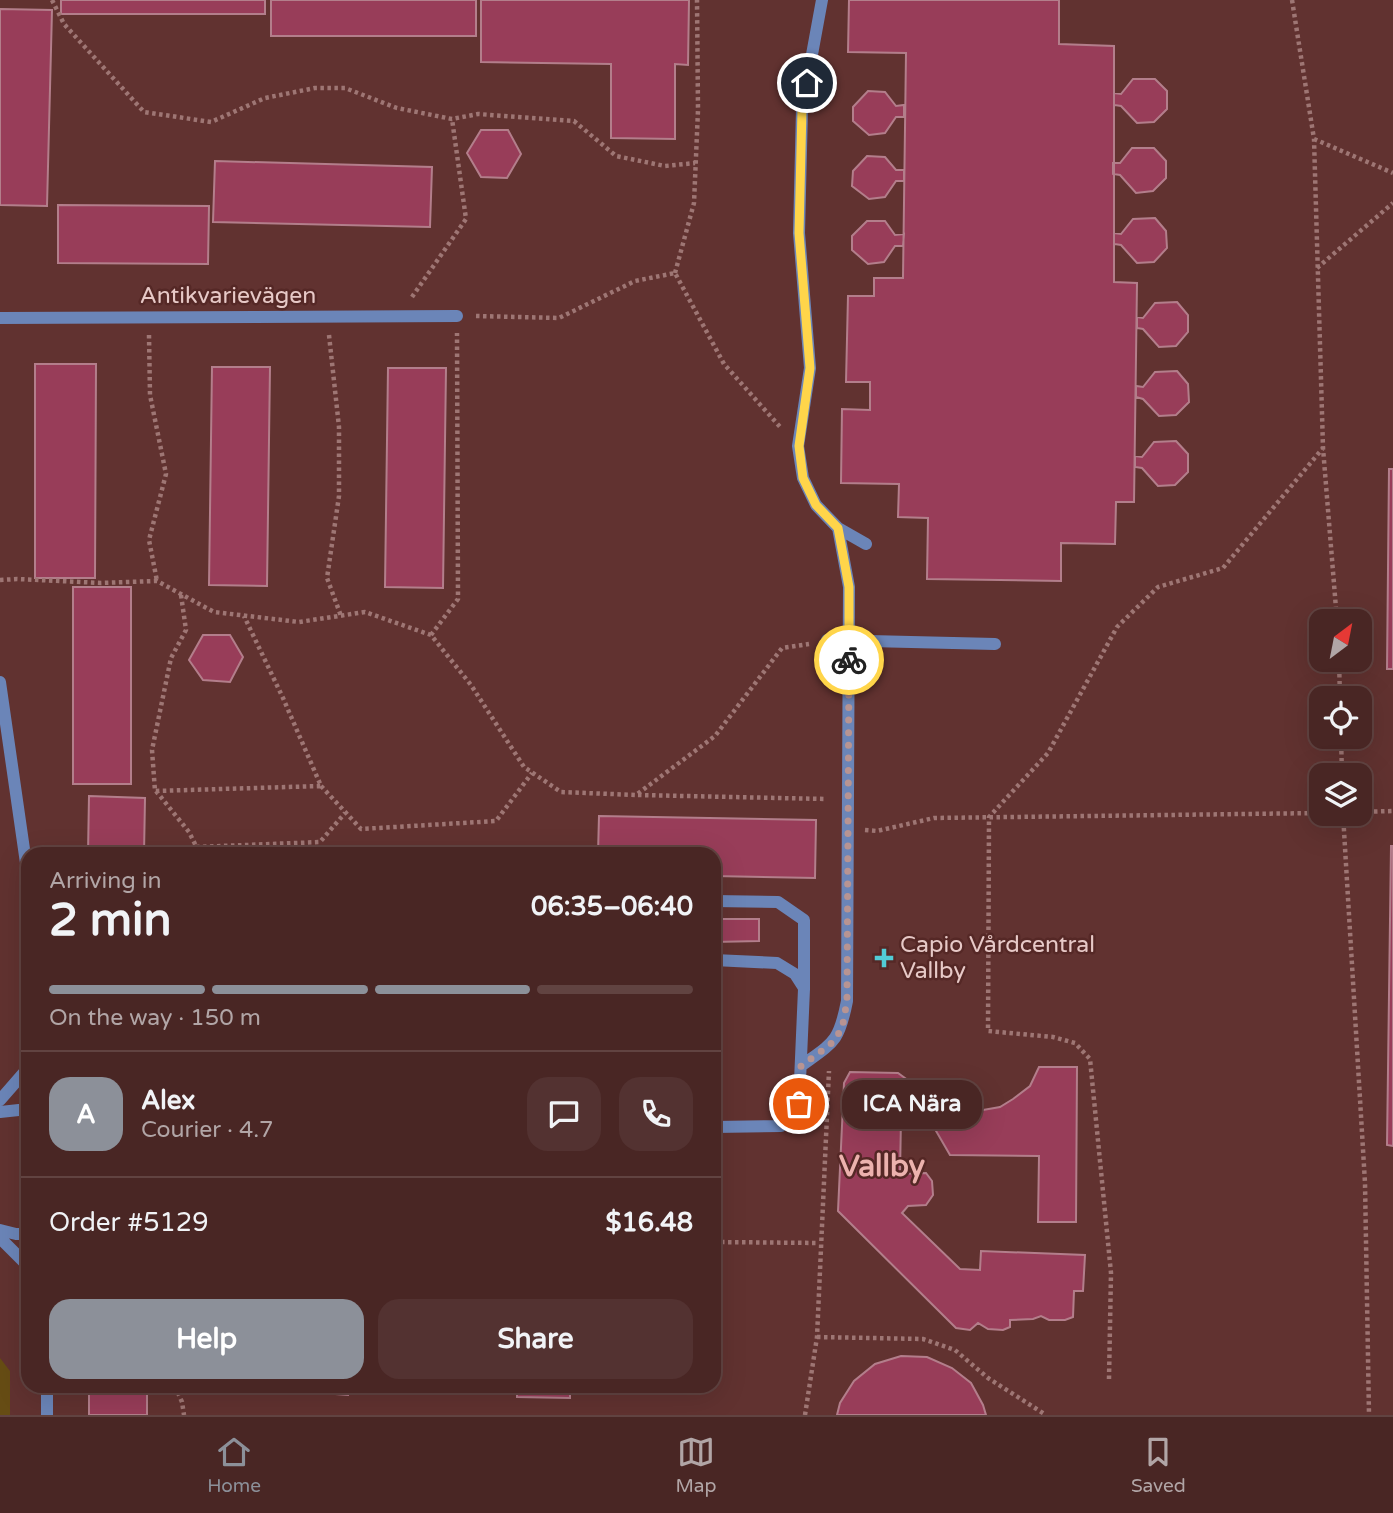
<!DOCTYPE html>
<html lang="en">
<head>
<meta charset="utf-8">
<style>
  body { margin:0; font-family:"Varela Round",sans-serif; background:#533231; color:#f1f3f6; height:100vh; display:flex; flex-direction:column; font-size:26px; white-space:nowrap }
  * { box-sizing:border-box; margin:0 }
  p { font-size:23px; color:#b1a5a6 }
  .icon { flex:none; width:38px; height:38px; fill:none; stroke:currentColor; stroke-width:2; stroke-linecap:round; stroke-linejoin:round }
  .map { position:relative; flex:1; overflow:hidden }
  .drawer { position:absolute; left:21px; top:847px; width:700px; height:546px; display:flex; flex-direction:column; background:#492624; border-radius:21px; box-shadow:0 7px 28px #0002,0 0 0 2px #614341 }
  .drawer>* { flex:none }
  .needle { width:46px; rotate:32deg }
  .buttons { position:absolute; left:1309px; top:609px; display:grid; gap:14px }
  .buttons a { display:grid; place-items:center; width:63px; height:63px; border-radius:14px; background:#492624; box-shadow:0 7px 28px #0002,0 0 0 2px #614341; font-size:35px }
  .pin { position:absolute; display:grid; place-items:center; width:60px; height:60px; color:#fff; margin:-30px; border:4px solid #fff; border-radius:50%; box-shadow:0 2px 7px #0007 }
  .courier { position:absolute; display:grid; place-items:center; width:70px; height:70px; margin:-35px; border:5px solid #ffd54a; border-radius:50%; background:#fff; color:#222; box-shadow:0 2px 9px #0007 }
  .bubble { position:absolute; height:49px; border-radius:21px; background:#492624; box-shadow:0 7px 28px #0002,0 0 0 2px #614341; font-size:23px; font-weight:700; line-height:49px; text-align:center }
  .headline em { font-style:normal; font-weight:700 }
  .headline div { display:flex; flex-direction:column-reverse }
  .headline { display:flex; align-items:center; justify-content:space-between; height:119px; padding:0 28px }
  h1 { font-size:46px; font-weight:700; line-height:52px }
  .bar { display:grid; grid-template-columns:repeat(4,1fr); gap:10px 7px; align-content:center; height:84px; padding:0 28px }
  .bar i { height:9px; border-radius:5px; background:#614341 }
  .bar .on { background:#8c9099 }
  .bar p { grid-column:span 4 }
  .line { display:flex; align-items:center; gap:18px; padding:0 28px; border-top:2px solid #614341 }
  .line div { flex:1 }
  .round { display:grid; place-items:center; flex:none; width:74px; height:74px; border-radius:21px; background:#533231 }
  .cta { display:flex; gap:14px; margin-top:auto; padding:14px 28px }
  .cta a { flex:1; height:80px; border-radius:21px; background:#8c9099; color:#fff; font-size:28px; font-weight:700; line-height:80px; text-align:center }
  .cta a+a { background:#533231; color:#f1f3f6 }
  .menu { display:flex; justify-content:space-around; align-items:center; height:98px; border-top:2px solid #614341; background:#492624; font-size:19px; color:#b1a5a6 }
  .menu a { display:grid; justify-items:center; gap:4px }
  .menu .on { color:#8c9099 }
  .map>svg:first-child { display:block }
  .green { fill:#664c14 }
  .building { fill:#983d59; stroke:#b37e8b; stroke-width:2 }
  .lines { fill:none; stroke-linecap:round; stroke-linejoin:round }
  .path { stroke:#9e7674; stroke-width:4.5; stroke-dasharray:3.5 3.5; stroke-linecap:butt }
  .minor { stroke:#6b85b8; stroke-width:12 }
  .done { stroke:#b89492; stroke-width:7; stroke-dasharray:0 12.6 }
  .route { stroke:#ffd54a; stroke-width:9 }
  .poi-dot { fill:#52ccd6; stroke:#552826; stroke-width:2.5 }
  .labels { text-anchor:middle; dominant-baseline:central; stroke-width:5; stroke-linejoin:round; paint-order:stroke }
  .street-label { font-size:23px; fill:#e7c9c7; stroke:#552826 }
  .poi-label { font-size:23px; fill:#e7c9c7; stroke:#552826; text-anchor:start }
  .district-label { font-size:30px; font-weight:bold; fill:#ecb2ae; stroke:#552826 }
</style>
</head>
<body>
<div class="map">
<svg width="1393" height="1415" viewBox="0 0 1393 1415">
  <rect width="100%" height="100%" fill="#613230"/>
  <path class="green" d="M0,1358l10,13v44h-10z"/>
  <path class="building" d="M61,0h204v14h-204z
    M271,0h205v36h-205z
    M481,0h208l-1,65 -13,-1v75l-64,-1v-74l-130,-2z
    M849,0h210v44l55,2v236l23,1 -3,219h-18l-1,42 -54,-1v38l-134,-2 1,-61 -30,-1 1,-33 -58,-1 1,-74 28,1v-28h-24l2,-86h26v-18h29l3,-225 -58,-1z
    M0,9l52,1 -5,196 -47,-1z
    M1133,79h22l12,12v18l-13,13 -17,1 -16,-17 -7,-1v-12l7,1z
    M868,91l17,1 11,14 8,-1v12h-8l-11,16 -16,2 -16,-14v-14z
    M481,130h27l13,24 -14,24 -26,-1 -14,-24z
    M1132,148h22l12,13v17l-13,13 -17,2 -16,-18 -7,-1v-11h7z
    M867,156l18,1 11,13h8v11h-8l-11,16 -16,2 -17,-13 1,-15z
    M215,161l217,6 -2,60 -217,-5z
    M58,205l151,1 -1,58 -150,-1z
    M1155,218l11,13 1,17 -13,14 -17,1 -16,-18 -7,-1v-11l7,1 12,-15z
    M867,221h18l10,14 9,-1 -1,12h-8l-11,16 -16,2 -16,-14v-14z
    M1177,302l11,13v17l-12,14 -17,1 -16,-18 -6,-1v-11l6,1 12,-15z
    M35,364h61l-1,214h-60z
    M212,367h58l-3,219 -58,-1z
    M388,368h58l-3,220 -58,-1z
    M1177,371l11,13 1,18 -13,13 -17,1 -16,-17 -7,-2v-11l7,1 12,-15z
    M1176,441l12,13v18l-13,13 -17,1 -16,-18 -7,-1v-11l7,1 12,-15z
    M1389,469h4v200h-6z
    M73,587h58v197h-58z
    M203,635h27l13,22 -13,25 -27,-2 -14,-20z
    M89,796l56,2 -1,56h-56z
    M599,816l217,4 -1,58 -101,-2v-22h-116z
    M1391,846h2v300l-6,-1z
    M714,919h45v22l-45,1z
    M1039,1067h38l-1,155h-38l1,-66 -89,-1 -18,-31v-6h-31l-1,56 26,-1 6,8 1,14 -7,10 -18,1 -6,7 58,56 20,1 1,-19 104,4 -2,36h-9l-1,26 -8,3h-16l-8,-4 -8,3 -23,1v7l-7,3 -15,-1 -10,-6 -8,7 -14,-2 -118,-117 6,-128 6,-11 48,1 11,8 7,9 23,14 29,6h15l17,-3 13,-8 17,-13z
    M901,1356l26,1 25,11 19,15 12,22 3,10h-149l3,-12 14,-22 21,-17z
    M89,1386h58v29h-58z
    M322,1386h26v9l-26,-2z
    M517,1386h53v12l-53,-1z"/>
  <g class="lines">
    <path class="path" d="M52,0l12,24 80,88 67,10 54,-24 50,-10h30l52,20 55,11 26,-5 96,7 42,35 49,10 30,-3
      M1292,0l22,139 9,309 14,173
      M1314,139l79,34
      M1317,268l76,-65
      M675,273l19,-70 4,-93 -1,-110
      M412,297l54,-78 -14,-100
      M476,316l83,2 76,-37 40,-8 49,91 57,64
      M149,335l1,60 16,79 -17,66 8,41
      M329,335l10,92v69l-12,82 14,38
      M0,580l17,-1 84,4 56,-2 57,31 85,10 66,-10 66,23 40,50 53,82 37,25 75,3 79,-59 67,-88 27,-4
      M181,595l5,35 -15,28 -19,92 3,41 166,-5 -38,-88 -39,-82
      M431,635l27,-36 -1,-266
      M1339,660l1,38
      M1341,737l1,38
      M321,786l40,43 135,-8 36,-48
      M156,791l33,41 11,22
      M638,795l188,4
      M1360,812l33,-1
      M1343,814l22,369 4,232
      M865,830l12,1 57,-13 387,-5
      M196,847l124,-5 25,-29
      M251,854l8,-9
      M714,1242l105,1
      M817,1337l106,2 32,11 33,28 58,37
      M1109,1379l2,-106 -21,-214 -15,-16 -22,-6 -65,-6 1,-214 59,-64 69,-126 41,-40 65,-19 100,-120
      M175,1386l7,16 2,13
      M805,1415l12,-78 12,-266"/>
    <path class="minor" d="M822,0l-20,109 -3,124 11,135 -12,78 5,32 13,27 22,23 28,16
      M0,318l457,-2
      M827,640l168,4
      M0,682l28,195
      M714,901l64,1 26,18v69l-5,115 -18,22 -67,1
      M714,960l63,3 18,11 9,14
      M801,1066c33,-24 38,-24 46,-65l2,-414 -11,-59
      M0,1100l28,-32
      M0,1112l28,-3
      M0,1230l16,4h12
      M0,1238l28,28
      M47,1386v29"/>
  </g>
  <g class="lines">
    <path class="done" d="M799,1104l2,-38 29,-21 12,-16 5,-28 2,-341"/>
    <path class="route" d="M807,83l-5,26 -3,124 11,135 -11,78 4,32 13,27 22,23 11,59v73"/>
  </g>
  <path class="poi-dot" d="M880.5 947.5h7v7h7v7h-7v7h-7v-7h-7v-7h7z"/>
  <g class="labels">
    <g class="street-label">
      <text x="228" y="296">Antikvarievägen</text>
    </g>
    <g class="poi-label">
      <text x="900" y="945">Capio Vårdcentral<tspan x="900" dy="26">Vallby</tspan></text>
    </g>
    <g class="district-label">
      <text x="882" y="1166">Vallby</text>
    </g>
  </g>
</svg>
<div class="buttons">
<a><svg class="needle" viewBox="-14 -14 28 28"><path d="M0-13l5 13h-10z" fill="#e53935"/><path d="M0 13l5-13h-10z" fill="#b1a5a6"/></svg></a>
<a><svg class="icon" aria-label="locate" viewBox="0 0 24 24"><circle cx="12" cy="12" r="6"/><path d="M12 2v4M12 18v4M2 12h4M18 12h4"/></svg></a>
<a><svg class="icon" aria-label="layers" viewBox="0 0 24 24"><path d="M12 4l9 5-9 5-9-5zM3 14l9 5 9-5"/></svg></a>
</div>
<div class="pin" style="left:799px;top:1104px;background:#ea580c"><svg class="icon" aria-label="bag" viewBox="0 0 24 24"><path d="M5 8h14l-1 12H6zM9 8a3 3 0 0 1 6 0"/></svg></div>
<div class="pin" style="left:807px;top:83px;background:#1f2937"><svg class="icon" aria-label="home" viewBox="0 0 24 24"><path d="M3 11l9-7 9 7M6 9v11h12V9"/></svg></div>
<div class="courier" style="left:849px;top:660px"><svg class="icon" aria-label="bike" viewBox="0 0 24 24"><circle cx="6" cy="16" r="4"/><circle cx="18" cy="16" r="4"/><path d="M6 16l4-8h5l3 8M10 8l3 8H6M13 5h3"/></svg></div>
<div class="bubble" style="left:842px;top:1080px;width:140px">ICA Nära</div>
<section class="drawer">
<div class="headline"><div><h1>2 min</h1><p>Arriving in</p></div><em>06:35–06:40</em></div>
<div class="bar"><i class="on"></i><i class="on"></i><i class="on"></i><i></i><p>On the way · 150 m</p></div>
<div class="line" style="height:126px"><b class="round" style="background:#8c9099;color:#fff">A</b><div><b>Alex</b><p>Courier · 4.7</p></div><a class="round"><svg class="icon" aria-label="chat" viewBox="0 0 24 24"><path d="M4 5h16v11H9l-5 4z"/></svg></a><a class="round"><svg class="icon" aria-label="phone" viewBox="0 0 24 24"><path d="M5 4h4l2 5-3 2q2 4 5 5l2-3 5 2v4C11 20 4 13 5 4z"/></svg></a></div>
<div class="line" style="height:91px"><div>Order #5129</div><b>$16.48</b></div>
<div class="cta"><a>Help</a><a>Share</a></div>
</section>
</div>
<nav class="menu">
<a class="on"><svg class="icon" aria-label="home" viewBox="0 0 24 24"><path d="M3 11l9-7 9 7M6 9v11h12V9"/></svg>Home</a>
<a><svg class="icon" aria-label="map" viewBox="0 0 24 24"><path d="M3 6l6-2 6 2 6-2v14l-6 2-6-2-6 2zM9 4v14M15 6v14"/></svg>Map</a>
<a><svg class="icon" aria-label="saved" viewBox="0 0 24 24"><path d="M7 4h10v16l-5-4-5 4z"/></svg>Saved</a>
</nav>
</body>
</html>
